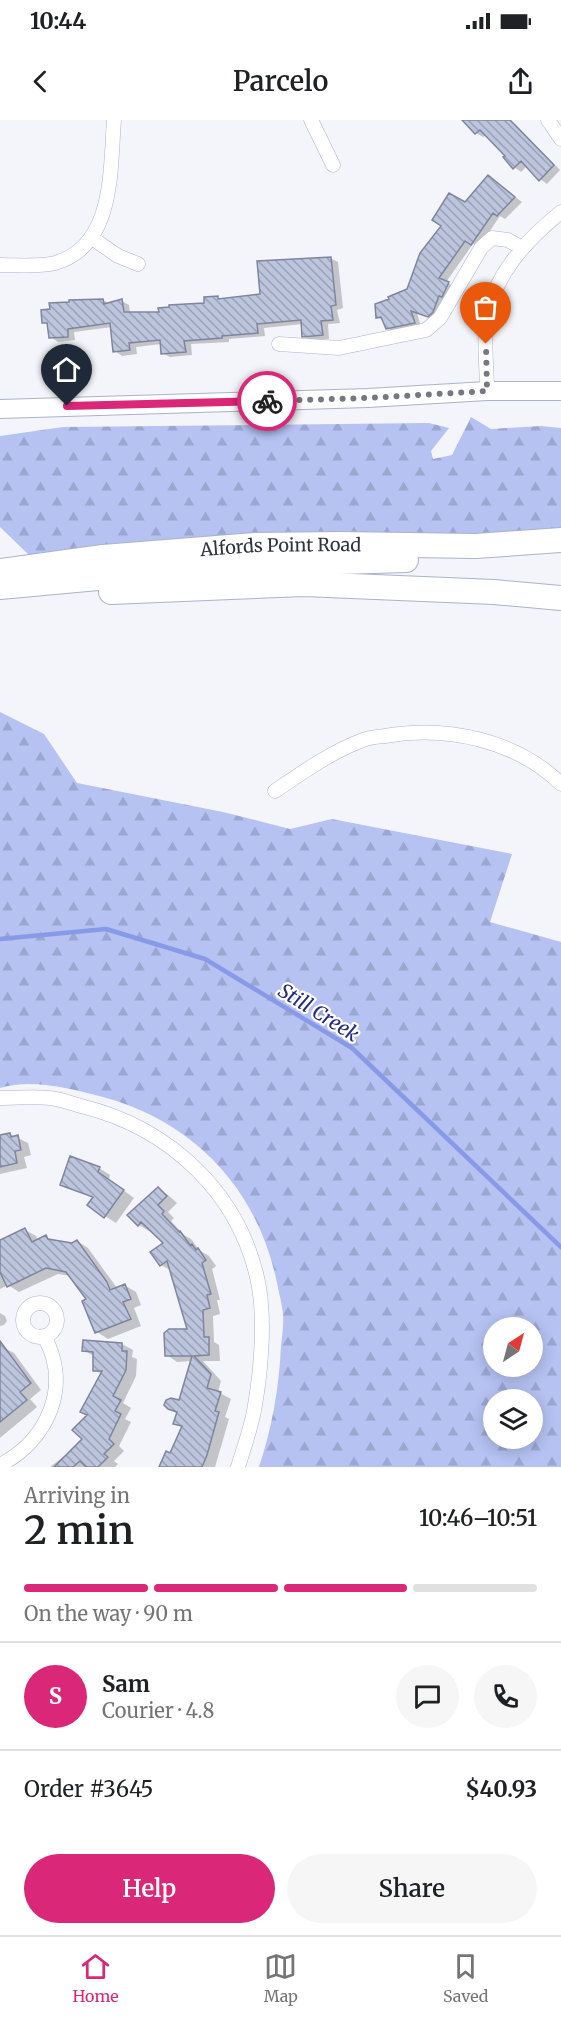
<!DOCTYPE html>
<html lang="en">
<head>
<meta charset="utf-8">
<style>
  body { margin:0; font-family:Merriweather,serif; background:#f6f6f6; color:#202124; height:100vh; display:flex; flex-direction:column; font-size:22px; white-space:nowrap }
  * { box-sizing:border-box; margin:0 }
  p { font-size:20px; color:#757577 }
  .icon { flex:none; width:33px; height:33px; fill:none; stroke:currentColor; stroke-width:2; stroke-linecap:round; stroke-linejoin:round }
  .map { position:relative; height:1347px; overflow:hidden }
  .panel { display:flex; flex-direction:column; background:#fff; flex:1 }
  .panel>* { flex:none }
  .needle { width:39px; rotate:36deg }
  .buttons { position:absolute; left:483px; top:1197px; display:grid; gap:12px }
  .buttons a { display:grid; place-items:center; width:60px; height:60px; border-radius:50%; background:#fff; box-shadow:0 3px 15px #0003; font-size:30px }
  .pin { position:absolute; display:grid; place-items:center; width:51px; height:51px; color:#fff; margin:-62px -26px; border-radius:50% 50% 50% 0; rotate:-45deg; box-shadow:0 0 6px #0007 }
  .pin .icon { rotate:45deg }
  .courier { position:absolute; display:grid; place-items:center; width:60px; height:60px; margin:-30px; border:4px solid #db2777; border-radius:50%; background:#fff; color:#222; box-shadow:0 2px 8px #0007 }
  .headline em { font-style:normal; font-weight:600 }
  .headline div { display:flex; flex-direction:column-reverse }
  .headline { display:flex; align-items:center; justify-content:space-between; height:102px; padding:0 24px }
  h1 { font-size:39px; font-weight:600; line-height:45px }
  .bar { display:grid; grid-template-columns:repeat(4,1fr); gap:9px 6px; align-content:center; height:72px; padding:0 24px }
  .bar i { height:8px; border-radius:4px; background:#e0e0e0 }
  .bar .on { background:#db2777 }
  .bar p { grid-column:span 4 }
  .line { display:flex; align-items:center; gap:15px; padding:0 24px; border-top:2px solid #e0e0e0 }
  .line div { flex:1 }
  .round { display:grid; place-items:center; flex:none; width:63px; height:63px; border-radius:32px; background:#f6f6f6 }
  .primary-button { display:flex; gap:12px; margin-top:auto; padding:12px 24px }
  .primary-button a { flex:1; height:69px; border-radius:36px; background:#db2777; color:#fff; font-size:24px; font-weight:600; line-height:69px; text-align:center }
  .primary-button a+a { background:#f6f6f6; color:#202124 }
  .status { display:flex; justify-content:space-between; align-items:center; height:42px; padding:0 30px; background:#fff; direction:ltr }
  .status svg { height:16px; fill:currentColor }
  header { display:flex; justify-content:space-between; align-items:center; height:78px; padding:0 24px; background:#fff; font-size:27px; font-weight:600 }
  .menu { display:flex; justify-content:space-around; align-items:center; height:84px; border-top:2px solid #e0e0e0; background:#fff; font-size:16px; color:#757577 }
  .menu a { display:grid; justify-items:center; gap:3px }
  .menu .on { color:#db2777 }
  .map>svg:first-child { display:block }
  .forest { fill:url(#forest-firs); fill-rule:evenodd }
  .shadow { fill:#0003 }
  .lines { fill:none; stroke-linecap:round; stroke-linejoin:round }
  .stream { stroke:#889ae7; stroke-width:4.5 }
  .building { fill:url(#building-back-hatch); stroke:#7f859d; stroke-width:1.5 }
  .street-casing { stroke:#abb2cb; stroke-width:15 }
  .secondary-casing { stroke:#abb2cb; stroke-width:20 }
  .highway-casing { stroke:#abb2cb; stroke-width:26 }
  .street { stroke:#fff; stroke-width:14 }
  .secondary { stroke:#fff; stroke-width:18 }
  .highway { stroke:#fff; stroke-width:24 }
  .done { stroke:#757880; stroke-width:6; stroke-dasharray:0 10.8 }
  .route { stroke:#db2777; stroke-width:8 }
  .labels { text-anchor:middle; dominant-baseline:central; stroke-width:4.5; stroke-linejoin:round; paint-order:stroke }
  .street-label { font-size:18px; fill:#31343e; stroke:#fff }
  .water-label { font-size:20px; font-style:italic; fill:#252a83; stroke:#fff }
</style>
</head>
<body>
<div class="status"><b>10:44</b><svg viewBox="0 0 49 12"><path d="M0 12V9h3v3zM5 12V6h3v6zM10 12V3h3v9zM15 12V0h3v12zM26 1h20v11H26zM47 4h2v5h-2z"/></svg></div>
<header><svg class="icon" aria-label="back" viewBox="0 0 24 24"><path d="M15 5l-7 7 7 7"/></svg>Parcelo<svg class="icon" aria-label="share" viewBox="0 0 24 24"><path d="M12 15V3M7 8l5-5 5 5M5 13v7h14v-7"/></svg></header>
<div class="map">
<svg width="561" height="1347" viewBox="0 0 561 1347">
  <defs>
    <pattern id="forest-firs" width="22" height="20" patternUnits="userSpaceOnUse" patternTransform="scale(1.5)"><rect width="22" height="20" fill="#b5c2f2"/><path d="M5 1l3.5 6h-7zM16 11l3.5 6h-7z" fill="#9ca7d1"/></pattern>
    <pattern id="building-back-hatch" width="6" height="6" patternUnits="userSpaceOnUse" patternTransform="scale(1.5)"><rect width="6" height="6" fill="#bdc5de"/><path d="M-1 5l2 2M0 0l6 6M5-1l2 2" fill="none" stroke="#9aa1b5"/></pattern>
  </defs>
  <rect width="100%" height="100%" fill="#f3f5fa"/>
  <path class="forest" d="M471,297l20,12 50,-3 20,2v101l-78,6 -160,2 -60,-5 -234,23 -29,-28v-91l63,-9 366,-4 20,5 -18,23 2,8 19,-4z
    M0,592l44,22 33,49 146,29 67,17 42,-10 180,35 -22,68 71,20v525h-302c13,-39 20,-79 22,-121 1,-10 3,-21 2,-32 -1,-10 -4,-21 -6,-31 -19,-93 -82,-161 -174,-186 -32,-8 -71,-19 -103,-9zM494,1208h38v38h-38zM494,1280h38v38h-38z"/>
  <path class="shadow" d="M464,0h44l7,4 45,46 -13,14 -7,-5 -13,-13 -6,6 -7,-5 -7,-11 -21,-21 -3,2 -7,-4z
    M489,57l33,25 -17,17 -5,-3 -21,31 -6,-3 -27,38 9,5 -19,33 -19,-7 4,14 -27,5 -7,-4 -2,-7 -7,-3 30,-27 57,-87z
    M330,138l8,4 5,46 -6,2 3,13 -12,1 1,15 -18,1 -8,-4 -1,-12 -38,4 1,8 -36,3v3l-38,2 1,11 -22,2 -8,-4 -1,-9 -25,3 1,7 -15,2 -7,-5 -3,-24 -38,5 1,8 -17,2 -7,-5 -2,-12 -6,-3 8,-12v-6l38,-4h14l7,4 12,-3 7,4 1,8h31l44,-9 12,-7 5,3 39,-5z
    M10,1014l18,9 3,12 -7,2 3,11 -27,6v-37z
    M99,1048l11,7 -1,5 25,18 -18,25 -11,-7 -11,-18 -32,-14z
    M158,1069l10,6 9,8 -9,9 6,6 -3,3 13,14 7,4 8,11 10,6 7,10 -4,3 8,31h-3l3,14 -7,2 1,26 5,3 1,16h-17l18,20 -3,11 13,7 -6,18 4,2 -14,48h-54l9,-12 13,-28 -8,-4 3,-9 -9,-6 12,-6 11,-41 -15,1 -10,-7 22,-24 -17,-60 -11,-6 -9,-12 13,-9 -14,-14 -2,1 -10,-6z
    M25,1110l11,6 2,5 8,-4 8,4 18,4 5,-4 11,7 29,40 7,-3 12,7 5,13 -7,3 7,18 -33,13 -11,-7 -9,-32 -17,-24 -13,-2 -39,18 -11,-7 -8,4v-47z
    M0,1193l5,3 2,5 -3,4 -4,1z
    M122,1224l11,6 -1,7 5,2 -1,17 -13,27 8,5 -6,11 6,3 -12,24 5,5 -10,10 4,3 -3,3h-65l14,-11 2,1 18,-18 18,-65 -8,-4 1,-13 -11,-7z
    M0,1226l14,7 27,37 -11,9 7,8 -37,31z"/>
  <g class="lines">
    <path class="stream" d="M0,819l106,-10 99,30 147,89 209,199"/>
  </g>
  <path class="building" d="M462,0h48l44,45 -15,16 -18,-20 -8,8 -10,-12 2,-1 -25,-26 -5,4z
    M488,55l27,22 -18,19 -4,-3 -22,32 -6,-4 -26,37 10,4 -7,15 -3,-1 -6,16 -5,5 -17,-6 4,12 -29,6 -5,-12 -5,1 -1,-14 14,-5 -1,-2 19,-8 13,-36 21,-27 -9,-6 17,-27 16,9z
    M331,137l5,48 -5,1 2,14 -12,1 2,14 -21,2 -1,-17 -44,4 1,9 -36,3v2l-38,3 2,11 -25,2 -1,-14 -31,3 1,7 -17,2 -3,-29 -42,6v8l-19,1 -2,-15h-5l-1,-13 9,-1 -1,-6 20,-1v-2l34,-1 1,5 18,-5 2,13h35l-1,-4 11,-1v-2l35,-2v-6l14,-1v3l42,-5 -3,-33z
    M10,1013l1,4 7,-2 3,15 -6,1 2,12 -17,4v-32z
    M70,1036l30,11 -2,5 26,18 -20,28 -17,-13 6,-8 -33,-12z
    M158,1067l9,9 -9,9 6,6 -2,3 17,18 1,-1 10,14 2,-1 4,6 2,-2 8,12 -4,3 9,31 -4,1 3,13 -7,2 1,27h5v18l-15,1 17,18 -4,14 14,4 -6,19 4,1 -12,43 -5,12h-43l7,-16 4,2 12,-27 -9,-2 4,-12 -9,-3 -4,-4 2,-5 5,-2 8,2 13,-44h-27l-1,-23 5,-4h18l-20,-68 -7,5 -10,-14 13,-9 -22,-21 -3,4 -11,-11z
    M25,1108l7,14 14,-7 2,4 24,4 5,-3 30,42 3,8 15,-6 6,15 -8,3 8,17 -36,14 -13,-32 4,-2 -20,-27 -20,-4 -39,19 -7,-15v-32z
    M83,1220l39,3v8h5l-1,19 -13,26 8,4 -6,11 6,3 -12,25 5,5 -10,10 4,3 -10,10h-12l-6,-6 -7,6h-19l28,-28 -10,-9 15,-15 -7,-3 22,-41h-9v-19l-11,-1z
    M0,1221l31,42 -11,9 7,8 -27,22z"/>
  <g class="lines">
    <defs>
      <path id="street" d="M311,0l22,45
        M548,0l13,19
        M92,118l26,18 20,8
        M0,145c18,0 38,2 55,-2 60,-17 55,-94 59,-143
        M279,224l60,4 87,-18 14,-12 41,-70 11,-10 16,2 14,8
        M487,271c0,-21 -3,-44 -1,-65 4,-47 40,-86 75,-114
        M275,671c28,-19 56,-39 88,-51 7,-3 15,-3 22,-4 61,-11 131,4 176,48
        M0,978c17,0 34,-2 50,0 10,1 21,5 31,8 90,22 161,89 178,181 6,36 2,83 -4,118 -3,21 -11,42 -17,62
        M23 1200a17 17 0 1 1 34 0a17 17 0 1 1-34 0Z
        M0,1345c48,-25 72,-79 44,-129"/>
      <path id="secondary" d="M0,289l368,-11 119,-7h74"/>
      <g id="highway">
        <path id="s1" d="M0,451l103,-14 152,-12 85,-1 136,2 85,-6"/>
        <path d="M0,467l239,-22 167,-5"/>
        <path d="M111,472l193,-8 190,8 67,6"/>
      </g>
    </defs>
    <use href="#street" class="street-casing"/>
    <use href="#secondary" class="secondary-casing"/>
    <use href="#highway" class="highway-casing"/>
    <use href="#street" class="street"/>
    <use href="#secondary" class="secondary"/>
    <use href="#highway" class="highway"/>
  </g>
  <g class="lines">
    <path class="done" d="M267,281l101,-3 119,-7 -1,-47"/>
    <path class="route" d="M67,286l200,-5"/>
  </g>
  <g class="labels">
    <g class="street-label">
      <text stroke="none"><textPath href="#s1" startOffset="282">Alfords Point Road</textPath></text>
    </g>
    <g class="water-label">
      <text transform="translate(319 892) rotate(32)">Still Creek</text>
    </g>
  </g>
</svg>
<div class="buttons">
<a><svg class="needle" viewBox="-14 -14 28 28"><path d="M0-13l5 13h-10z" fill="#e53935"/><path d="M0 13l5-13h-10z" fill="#757577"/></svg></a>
<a><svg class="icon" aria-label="layers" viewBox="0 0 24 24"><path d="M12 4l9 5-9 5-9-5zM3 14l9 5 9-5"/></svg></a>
</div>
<div class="pin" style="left:486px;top:224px;background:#ea580c"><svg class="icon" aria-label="bag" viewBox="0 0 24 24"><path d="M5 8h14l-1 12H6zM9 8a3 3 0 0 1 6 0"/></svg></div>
<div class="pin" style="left:67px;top:286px;background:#1f2937"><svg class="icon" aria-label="home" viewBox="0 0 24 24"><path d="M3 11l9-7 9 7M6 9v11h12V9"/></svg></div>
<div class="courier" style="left:267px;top:281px"><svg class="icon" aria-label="bike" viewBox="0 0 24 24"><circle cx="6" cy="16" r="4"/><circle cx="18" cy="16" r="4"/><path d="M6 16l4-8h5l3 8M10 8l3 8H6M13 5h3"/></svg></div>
</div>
<section class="panel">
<div class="headline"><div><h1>2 min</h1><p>Arriving in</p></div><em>10:46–10:51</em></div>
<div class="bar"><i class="on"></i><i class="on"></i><i class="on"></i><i></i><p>On the way · 90 m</p></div>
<div class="line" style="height:108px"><b class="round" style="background:#db2777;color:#fff">S</b><div><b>Sam</b><p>Courier · 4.8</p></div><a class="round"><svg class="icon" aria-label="chat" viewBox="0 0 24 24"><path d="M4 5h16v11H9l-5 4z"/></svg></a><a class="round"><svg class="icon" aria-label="phone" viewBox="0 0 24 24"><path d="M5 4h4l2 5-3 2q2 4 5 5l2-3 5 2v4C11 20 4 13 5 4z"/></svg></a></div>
<div class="line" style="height:78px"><div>Order #3645</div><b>$40.93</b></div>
<div class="primary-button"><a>Help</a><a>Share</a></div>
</section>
<nav class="menu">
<a class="on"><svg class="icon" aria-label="home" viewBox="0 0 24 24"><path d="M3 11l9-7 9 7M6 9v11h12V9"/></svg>Home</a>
<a><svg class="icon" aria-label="map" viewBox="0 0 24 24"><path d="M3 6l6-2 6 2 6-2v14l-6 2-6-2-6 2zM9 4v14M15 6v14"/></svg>Map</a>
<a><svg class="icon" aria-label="saved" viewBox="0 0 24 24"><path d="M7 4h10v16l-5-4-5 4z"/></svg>Saved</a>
</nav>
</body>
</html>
